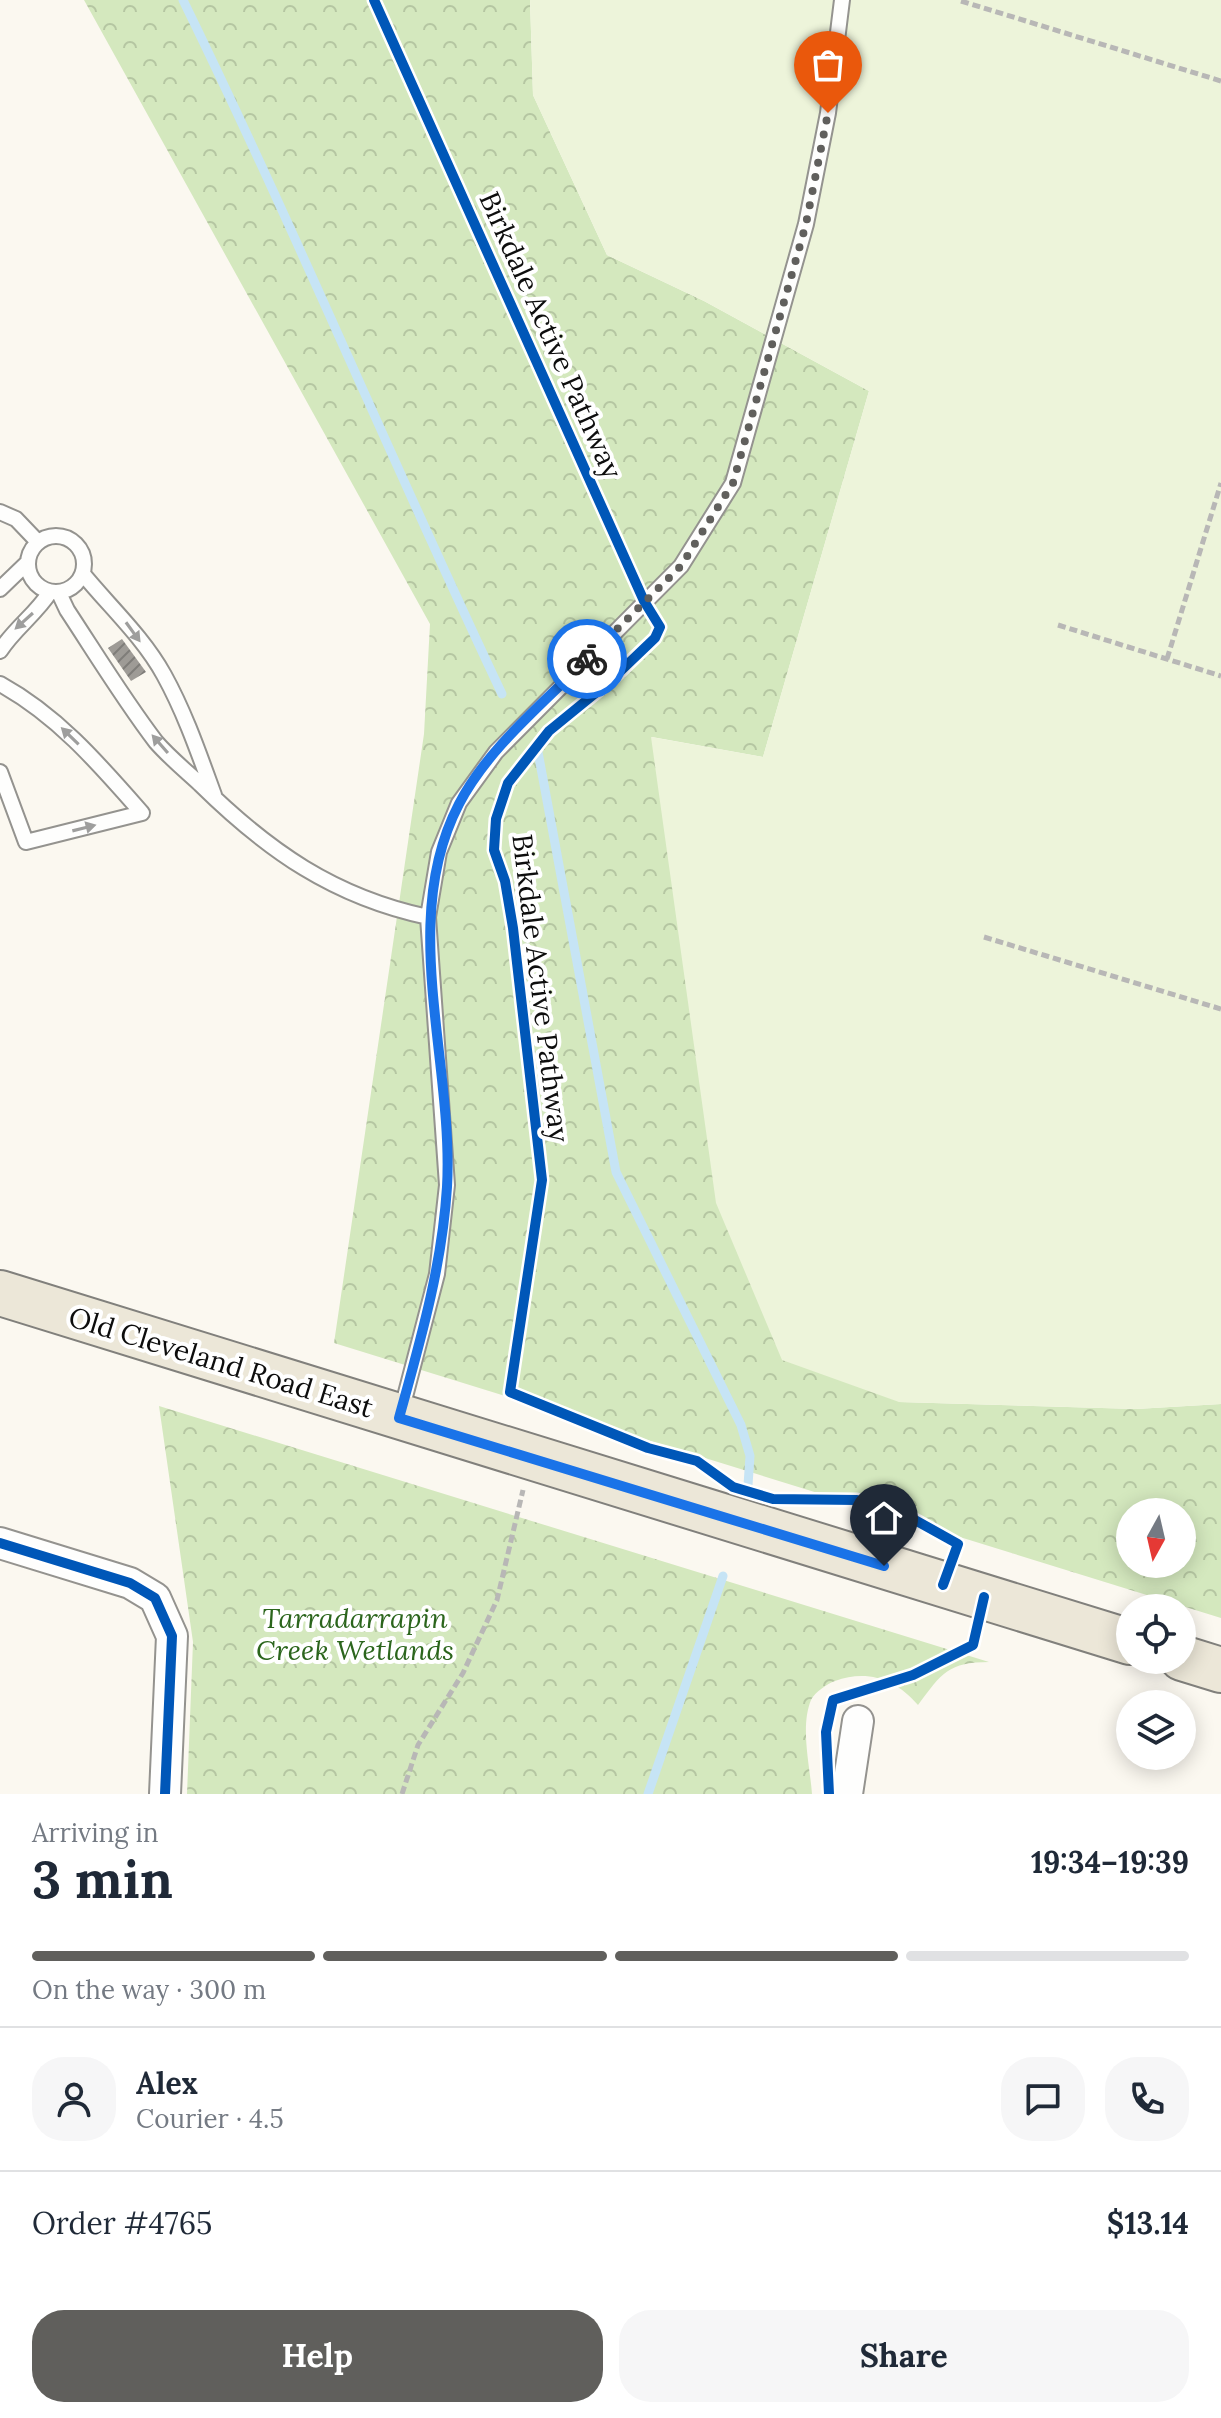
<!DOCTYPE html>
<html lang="en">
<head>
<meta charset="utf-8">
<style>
  body { margin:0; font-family:Lora,serif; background:#f6f6f7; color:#1f2937; height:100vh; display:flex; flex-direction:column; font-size:30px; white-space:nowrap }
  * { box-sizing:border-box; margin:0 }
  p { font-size:26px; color:#747a83 }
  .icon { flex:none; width:44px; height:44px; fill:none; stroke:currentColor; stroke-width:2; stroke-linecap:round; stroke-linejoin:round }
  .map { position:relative; height:1794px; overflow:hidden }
  .details { display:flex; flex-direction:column; background:#fff; flex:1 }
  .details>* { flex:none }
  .needle { width:52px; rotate:188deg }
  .fabs { position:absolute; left:1116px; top:1498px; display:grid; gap:16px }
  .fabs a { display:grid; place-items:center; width:80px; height:80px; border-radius:50%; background:#fff; box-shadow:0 4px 20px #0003; font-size:40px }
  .pin { position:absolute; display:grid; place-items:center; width:68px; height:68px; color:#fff; margin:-82px -34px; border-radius:50% 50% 50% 0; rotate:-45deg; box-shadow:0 0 8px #0007 }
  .pin .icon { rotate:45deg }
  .courier { position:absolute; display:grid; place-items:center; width:80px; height:80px; margin:-40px; border:6px solid #1a73e8; border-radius:50%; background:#fff; color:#222; box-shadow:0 2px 10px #0007 }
  .headline em { font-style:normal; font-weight:700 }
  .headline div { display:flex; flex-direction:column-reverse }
  .headline { display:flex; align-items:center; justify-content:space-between; height:136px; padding:0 32px }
  h1 { font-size:52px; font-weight:700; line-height:60px }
  .bar { display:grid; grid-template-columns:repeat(4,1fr); gap:12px 8px; align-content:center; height:96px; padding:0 32px }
  .bar i { height:10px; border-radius:6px; background:#e0e1e3 }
  .bar .active { background:#605f5c }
  .bar p { grid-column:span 4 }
  .line { display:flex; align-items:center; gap:20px; padding:0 32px; border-top:2px solid #e0e1e3 }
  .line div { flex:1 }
  .round { display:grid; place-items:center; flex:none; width:84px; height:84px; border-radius:32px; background:#f6f6f7 }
  .action { display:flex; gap:16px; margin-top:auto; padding:16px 32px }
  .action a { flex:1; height:92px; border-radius:32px; background:#605f5c; color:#fff; font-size:32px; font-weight:700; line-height:92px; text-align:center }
  .action a+a { background:#f6f6f7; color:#1f2937 }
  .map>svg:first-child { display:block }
  .forest { fill:url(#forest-crowns); fill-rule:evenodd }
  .pitch { fill:#edf4da }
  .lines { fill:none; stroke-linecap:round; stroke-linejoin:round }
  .stream { stroke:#c6e4f5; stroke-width:9 }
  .building { fill:url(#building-hatch) }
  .service-casing { stroke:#94938f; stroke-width:18 }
  .minor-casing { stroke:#94938f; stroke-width:34 }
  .primary-casing { stroke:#81807c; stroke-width:48 }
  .path { stroke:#b8b7b6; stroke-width:5; stroke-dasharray:8 4; stroke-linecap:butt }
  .service { stroke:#fefefd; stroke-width:14 }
  .minor { stroke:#fefefd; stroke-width:30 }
  .primary { stroke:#ece7d8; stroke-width:44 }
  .cycleway-casing { stroke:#fff; stroke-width:15 }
  .cycleway { stroke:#0057b8; stroke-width:10 }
  .oneway { fill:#9e9e9d }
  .done { stroke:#605f5c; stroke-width:8; stroke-dasharray:0 14.4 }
  .route { stroke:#1a73e8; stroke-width:10 }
  .labels { text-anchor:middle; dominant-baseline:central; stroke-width:8; stroke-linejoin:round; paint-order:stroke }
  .street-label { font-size:28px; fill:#0d0d0d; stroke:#fff }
  .park-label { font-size:28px; font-style:italic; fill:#2b651c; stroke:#fff }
</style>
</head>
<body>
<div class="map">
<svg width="1221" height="1794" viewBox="0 0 1221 1794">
  <defs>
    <pattern id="forest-crowns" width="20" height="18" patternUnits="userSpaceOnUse" patternTransform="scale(2)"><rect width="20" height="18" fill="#d4e8be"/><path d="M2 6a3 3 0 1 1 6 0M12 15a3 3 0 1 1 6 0" fill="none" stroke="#b5c6a2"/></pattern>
    <pattern id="building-hatch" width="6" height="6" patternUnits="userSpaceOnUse" patternTransform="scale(2)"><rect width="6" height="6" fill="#9e9b96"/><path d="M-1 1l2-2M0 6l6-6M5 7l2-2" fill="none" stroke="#7f7d79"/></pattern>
  </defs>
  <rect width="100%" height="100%" fill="#fbf8f0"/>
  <path class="forest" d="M84,0h446l3,95 74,160 97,46 165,90 -106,366 -111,-20 247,665 237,7 85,-5v214l-887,-275 90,-609 6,-110zM1130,1512h52v52h-52z
    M159,1406l830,256h1c-42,0 -48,11 -72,43 -22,-26 -51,-36 -83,-24 -8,3 -20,11 -24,19 -11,27 -1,66 1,94h-625l6,-152z"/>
  <path class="pitch" d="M530,0h691v1404l-85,5 -237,-7 -117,-42 -66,-157 -65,-466 112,20 106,-366 -165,-90 -97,-46 -74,-160z"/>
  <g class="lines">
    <path class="stream" d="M183,0c112,229 210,464 319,694
      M538,752l78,420 125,253 9,31 -2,29
      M648,1794l75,-218"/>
  </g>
  <path class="building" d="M122,639l24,33 -15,9 -23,-33z"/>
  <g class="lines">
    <defs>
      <path id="service" d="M0,512l16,7 22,23
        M28 564a28 28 0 1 1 56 0a28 28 0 1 1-56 0Z
        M83,574c27,33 60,63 81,101 21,38 35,79 50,120
        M0,589l27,-26
        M59,593l8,17c29,44 57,90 89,132 13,15 30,29 44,42 68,67 134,113 228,133
        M0,651c14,-22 36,-37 50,-59
        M0,684c58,32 99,80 142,129l-116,29 -26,-70
        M401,1412l36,-138 10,-89 -19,-268 11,-65 20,-49 37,-51 185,-186 52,-83 73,-259 22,-111 14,-113"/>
      <path id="minor" d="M0,1543l130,40 25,15 17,38 -7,158
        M847,1794l11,-73"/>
      <path id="primary" d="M0,1293l1130,349
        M1182,1658l39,12"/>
    </defs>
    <use href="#service" class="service-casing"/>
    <use href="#minor" class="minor-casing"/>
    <use href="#primary" class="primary-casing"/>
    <path class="path" d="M961,1l260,80
      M1058,625l163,51
      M1167,659l54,-176
      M984,937l237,72
      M402,1794l16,-49 45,-72 34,-73 26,-110"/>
    <use href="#service" class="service"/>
    <use href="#minor" class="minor"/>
    <use href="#primary" class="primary"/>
    <defs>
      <path id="cycleway" d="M374,0l270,601 16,26 -5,11 -46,44 -60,49 -41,52 -12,36 -2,31 11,31 8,47 29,252 -32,212 138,56 49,13 36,26 40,12 84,1 40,10 61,34 -15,41
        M0,1543l130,40 25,15 17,38 -7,158
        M829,1794l-3,-62 7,-32 80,-25 60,-30 11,-48"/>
    </defs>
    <use href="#cycleway" class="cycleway-casing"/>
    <use href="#cycleway" class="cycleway"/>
  </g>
  <defs><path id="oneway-solid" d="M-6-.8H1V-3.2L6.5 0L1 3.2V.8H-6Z" transform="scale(2)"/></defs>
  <g class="oneway">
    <use href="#oneway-solid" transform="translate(24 621) rotate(138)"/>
    <use href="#oneway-solid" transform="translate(133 632) rotate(54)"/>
    <use href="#oneway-solid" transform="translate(70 736) rotate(-136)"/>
    <use href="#oneway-solid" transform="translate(160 744) rotate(-131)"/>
    <use href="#oneway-solid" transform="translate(84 828) rotate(-14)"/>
  </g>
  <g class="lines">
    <path class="done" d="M587,659l94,-93 52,-83 73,-259 22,-111"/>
    <path class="route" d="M587,659c-44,45 -99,89 -128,145 -61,117 -5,258 -12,383 -5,80 -27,155 -48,231l485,148"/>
  </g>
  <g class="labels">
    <g class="street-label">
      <text transform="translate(551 335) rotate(66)">Birkdale Active Pathway</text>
      <text transform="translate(541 988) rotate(83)">Birkdale Active Pathway</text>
      <text transform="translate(221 1362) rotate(17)">Old Cleveland Road East</text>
    </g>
    <g class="park-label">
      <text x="355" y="1618">Tarradarrapin<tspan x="355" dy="32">Creek Wetlands</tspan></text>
    </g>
  </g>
</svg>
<div class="fabs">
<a><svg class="needle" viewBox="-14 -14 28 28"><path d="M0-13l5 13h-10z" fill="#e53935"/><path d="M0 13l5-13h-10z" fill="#747a83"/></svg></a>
<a><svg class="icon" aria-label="locate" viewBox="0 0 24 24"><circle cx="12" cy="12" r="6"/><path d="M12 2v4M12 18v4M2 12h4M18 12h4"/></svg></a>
<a><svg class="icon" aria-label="layers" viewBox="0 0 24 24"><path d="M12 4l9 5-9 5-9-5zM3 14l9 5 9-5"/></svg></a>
</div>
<div class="pin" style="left:828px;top:113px;background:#ea580c"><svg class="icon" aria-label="bag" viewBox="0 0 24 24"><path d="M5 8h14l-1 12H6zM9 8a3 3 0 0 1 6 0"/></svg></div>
<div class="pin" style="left:884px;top:1566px;background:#1f2937"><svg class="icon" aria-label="home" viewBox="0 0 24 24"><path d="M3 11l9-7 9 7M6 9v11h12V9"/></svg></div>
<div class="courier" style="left:587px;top:659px"><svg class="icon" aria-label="bike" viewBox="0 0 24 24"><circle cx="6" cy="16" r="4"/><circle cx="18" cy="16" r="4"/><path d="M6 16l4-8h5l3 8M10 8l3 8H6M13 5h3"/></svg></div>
</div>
<section class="details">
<div class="headline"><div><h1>3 min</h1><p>Arriving in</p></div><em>19:34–19:39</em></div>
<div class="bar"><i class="active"></i><i class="active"></i><i class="active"></i><i></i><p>On the way · 300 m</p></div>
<div class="line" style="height:144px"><a class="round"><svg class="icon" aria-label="person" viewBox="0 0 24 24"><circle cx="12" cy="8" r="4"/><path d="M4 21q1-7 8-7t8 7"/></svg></a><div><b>Alex</b><p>Courier · 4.5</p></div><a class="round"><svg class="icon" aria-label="chat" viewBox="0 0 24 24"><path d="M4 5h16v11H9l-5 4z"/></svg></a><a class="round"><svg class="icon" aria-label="phone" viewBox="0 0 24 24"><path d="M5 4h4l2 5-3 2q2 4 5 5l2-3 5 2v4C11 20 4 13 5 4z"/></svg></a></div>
<div class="line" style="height:104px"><div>Order #4765</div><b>$13.14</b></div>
<div class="action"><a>Help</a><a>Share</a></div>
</section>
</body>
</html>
